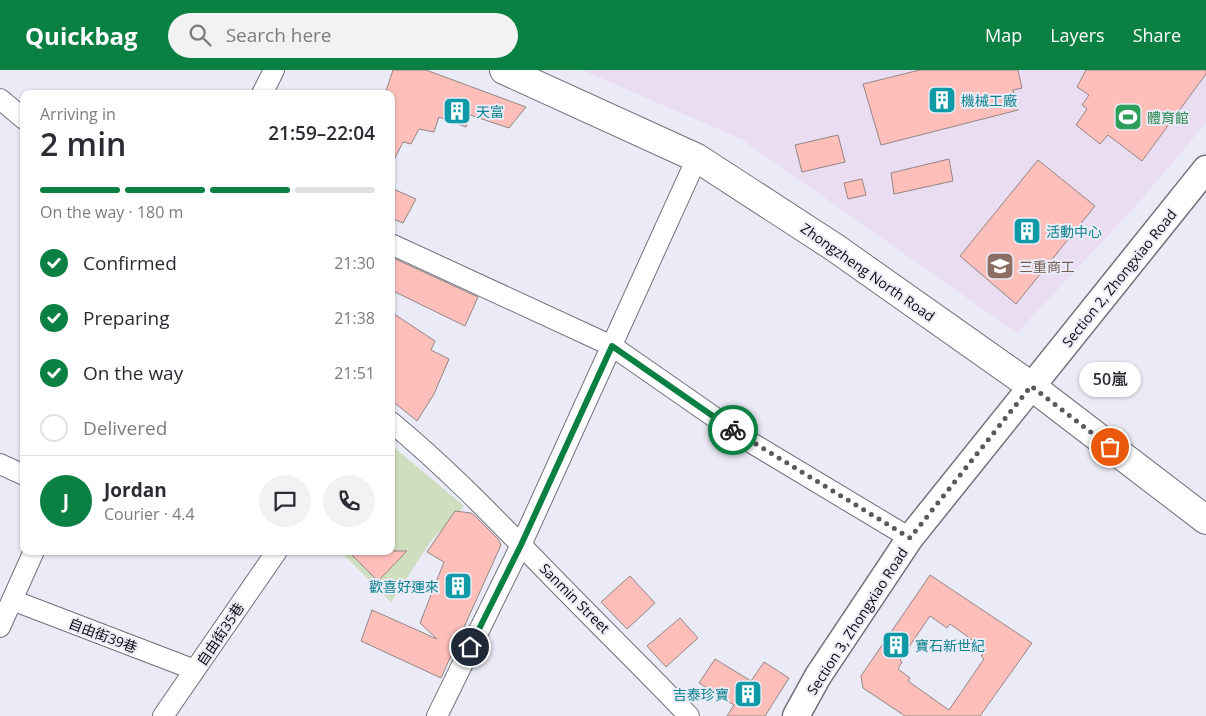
<!DOCTYPE html>
<html lang="en">
<head>
<meta charset="utf-8">
<style>
  body { margin:0; font-family:"Open Sans","Noto Sans TC",sans-serif; background:#f2f2f3; color:#2b2b33; height:100vh; display:flex; flex-direction:column; font-size:19px; white-space:nowrap }
  * { box-sizing:border-box; margin:0 }
  p { font-size:16px; color:#7c7c81 }
  .icon { flex:none; width:28px; height:28px; fill:none; stroke:currentColor; stroke-width:2; stroke-linecap:round; stroke-linejoin:round }
  .map { position:relative; flex:1; overflow:hidden }
  .drawer { position:absolute; left:20px; top:20px; width:375px; height:465px; display:flex; flex-direction:column; background:#fff; border-radius:10px; box-shadow:0 1px 4px #0004 }
  .drawer>* { flex:none }
  .pin { position:absolute; display:grid; place-items:center; width:42px; height:42px; color:#fff; margin:-21px; border:2px solid #fff; border-radius:50%; box-shadow:0 1px 5px #0007 }
  .courier { position:absolute; display:grid; place-items:center; width:50px; height:50px; margin:-25px; border:4px solid #0b8043; border-radius:50%; background:#fff; color:#222; box-shadow:0 1px 6px #0007 }
  .bubble { position:absolute; height:35px; border-radius:18px; background:#fff; box-shadow:0 1px 4px #0004; font-size:16px; font-weight:600; line-height:35px; text-align:center }
  .overview em { font-style:normal; font-weight:600 }
  .overview div { display:flex; flex-direction:column-reverse }
  .overview { display:flex; align-items:center; justify-content:space-between; height:85px; padding:0 20px }
  h1 { font-size:32px; font-weight:600; line-height:38px }
  .bar { display:grid; grid-template-columns:repeat(4,1fr); gap:8px 5px; align-content:center; height:60px; padding:0 20px }
  .bar i { height:6px; border-radius:4px; background:#e1e1e2 }
  .bar .on { background:#0b8043 }
  .bar p { grid-column:span 4 }
  .line { display:flex; align-items:center; gap:12px; padding:0 20px; border-top:1px solid #e1e1e2 }
  .line div { flex:1 }
  .round { display:grid; place-items:center; flex:none; width:52px; height:52px; border-radius:26px; background:#f2f2f3 }
  ol { padding:0 20px; list-style:none }
  li { display:flex; align-items:center; gap:15px; height:55px }
  li p { margin-inline-start:auto }
  li .icon { padding:5px; border-radius:50%; background:#0b8043; color:#fff; stroke-width:4 }
  li:last-child { color:#7c7c81 }
  li i { width:28px; height:28px; border:2px solid #e1e1e2; border-radius:50% }
  header { display:flex; align-items:center; gap:30px; box-sizing:border-box; height:70px; padding:0 25px; background:#0b8043; color:#fff }
  header strong { font-size:24px }
  nav { display:flex; gap:28px; margin-inline-start:auto; font-size:18px }
  .search { width:350px; height:45px; background:#f2f2f3; display:flex; align-items:center; gap:12px; box-sizing:border-box; padding:0 18px; border-radius:28px; color:#7c7c81; font-size:19px }
  .map>svg:first-child { display:block }
  .education { fill:#eaddf1 }
  .green { fill:#cfdebe }
  .building { fill:#febfbb; stroke:#928685; fill-rule:evenodd }
  .lines { fill:none; stroke-linecap:round; stroke-linejoin:round }
  .minor-casing { stroke:#6f7079; stroke-width:22 }
  .tertiary-casing { stroke:#6f7079; stroke-width:29 }
  .secondary-casing { stroke:#6f7079; stroke-width:30 }
  .minor { stroke:#fff; stroke-width:20 }
  .tertiary { stroke:#fff; stroke-width:26 }
  .secondary { stroke:#fff; stroke-width:28 }
  .done { stroke:#59595f; stroke-width:5; stroke-dasharray:0 9 }
  .route { stroke:#0b8043; stroke-width:6 }
  .labels { text-anchor:middle; dominant-baseline:central; stroke-width:4; stroke-linejoin:round; paint-order:stroke }
  .culture-label { font-size:14px; fill:#0d838f; stroke:#eaebf6; text-anchor:start }
  .leisure-label { font-size:14px; fill:#27864d; stroke:#eaebf6; text-anchor:start }
  .education-label { font-size:14px; fill:#785e54; stroke:#eaebf6; text-anchor:start }
  .street-label { font-size:14px; fill:#0b0b0e; stroke:#eaebf6 }
</style>
</head>
<body>
<header>
<strong>Quickbag</strong>
<div class="search"><svg class="icon" aria-label="search" viewBox="0 0 24 24"><circle cx="10" cy="10" r="6"/><path d="M15 15l6 6"/></svg>Search here</div>
<nav><a>Map</a><a>Layers</a><a>Share</a></nav>
</header>
<div class="map">
<svg width="1206" height="646" viewBox="0 0 1206 646">
  <rect width="100%" height="100%" fill="#eaebf6"/>
  <path class="education" d="M582,0h624v53l-65,77 -124,133 -276,-194z"/>
  <path class="green" d="M391,375l73,61 -33,35 -40,61 -51,-51h51z"/>
  <path class="building" d="M393,0h33l100,37 -17,21 -39,-13 -4,12 -27,-10 -5,15 -15,-3 -8,15 -8,-2 -12,24v-72h-6z
    M920,0h98l4,18 -9,2 5,20 -137,35 -18,-61z
    M1086,0h120v4l-64,87 -34,-26 -8,9 -24,-19 11,-16 -5,-4 7,-10 -12,-8z
    M838,65l7,27 -43,10 -7,-27z
    M949,89l4,22 -59,13 -3,-21z
    M1038,90l57,46 -79,98 -56,-48z
    M862,109l4,16 -18,4 -4,-16z
    M391,118l25,11 -13,24 -12,-5z
    M391,187l87,40 -13,29 -74,-36z
    M391,242l44,29 -4,9 18,9 -15,35 -17,27 -26,-21z
    M455,441l16,2 5,4 22,22 3,6 -60,133 -80,-37 11,-31 65,29 -17,-16 24,-61 -17,-10z
    M348,481h59l-29,30z
    M930,505l102,68 -52,73h-75l-42,-28 -2,-12zM930,546l17,12 3,-4 36,26 -5,6 3,3 -35,51 -41,-29 2,-3 -12,-9 4,-7 -2,-2z
    M630,506l25,27 -28,26 -26,-27z
    M680,548l18,20 -32,29 -19,-21z
    M715,589l36,22 13,-19 25,16 -24,38h-38l7,-11 -35,-22z"/>
  <g class="lines">
    <defs>
      <path id="minor" d="M262,24l12,-24
        M0,29l24,20
        M391,174l221,102 138,96 160,96
        M391,352c62,51 117,110 173,167 41,42 84,84 125,127
        M0,394l24,11
        M12,530l183,70
        M0,557l34,-76
        M163,646l114,-165
        M437,646l84,-171 176,-387"/>
      <path id="tertiary" d="M796,646l22,-40 92,-138 296,-369"/>
      <path id="secondary" d="M504,0l193,88 137,89 197,139 175,134"/>
    </defs>
    <use href="#minor" class="minor-casing"/>
    <use href="#tertiary" class="tertiary-casing"/>
    <use href="#secondary" class="secondary-casing"/>
    <use href="#minor" class="minor"/>
    <use href="#tertiary" class="tertiary"/>
    <use href="#secondary" class="secondary"/>
  </g>
  <g class="lines">
    <path class="done" d="M733,360l177,108 121,-152 79,61"/>
    <path class="route" d="M470,577l51,-102 91,-199 121,84"/>
  </g>
  <defs>
    <symbol id="building-square" viewBox="-11 -11 22 22"><rect x="-9" y="-9" width="18" height="18" rx="4" fill="#0f9aa8" stroke="#eaebf6"/><path d="M-4-6H4V6H1V3H-1V6H-4ZM-2.5-4.3h1.7v1.8h-1.7ZM.8-4.3h1.7v1.8H.8ZM-2.5-1h1.7V.8h-1.7ZM.8-1h1.7V.8H.8Z" fill="#fff"/></symbol>
    <symbol id="stadium-square" viewBox="-11 -11 22 22"><rect x="-9" y="-9" width="18" height="18" rx="4" fill="#2e9e5b" stroke="#eaebf6"/><path d="M0-5a6.5 5 0 1 0 0 10a6.5 5 0 1 0 0-10ZM-3.5-1.8h7v3.6h-7Z" fill="#fff"/></symbol>
    <symbol id="school-square" viewBox="-11 -11 22 22"><rect x="-9" y="-9" width="18" height="18" rx="4" fill="#8d6e63" stroke="#eaebf6"/><path d="M0-5L7-2L0 1L-7-2ZM-4 1L0 2.5L4 1V4Q0 6-4 4Z" fill="#fff"/></symbol>
  </defs>
  <g fill-rule="evenodd">
    <use href="#building-square" x="926" y="14" width="32" height="32"/>
    <use href="#building-square" x="441" y="25" width="32" height="32"/>
    <use href="#stadium-square" x="1112" y="31" width="32" height="32"/>
    <use href="#building-square" x="1011" y="145" width="32" height="32"/>
    <use href="#school-square" x="984" y="180" width="32" height="32"/>
    <use href="#building-square" x="442" y="500" width="32" height="32"/>
    <use href="#building-square" x="880" y="559" width="32" height="32"/>
    <use href="#building-square" x="732" y="608" width="32" height="32"/>
  </g>
  <g class="labels">
    <g class="culture-label">
      <text x="961" y="30">機械工廠</text>
      <text x="476" y="41">天富</text>
      <text x="1046" y="161">活動中心</text>
      <text x="439" y="516" text-anchor="end">歡喜好運來</text>
      <text x="915" y="575">寶石新世紀</text>
      <text x="729" y="624" text-anchor="end">吉泰珍寶</text>
    </g>
    <g class="leisure-label">
      <text x="1147" y="47">體育館</text>
    </g>
    <g class="education-label">
      <text x="1019" y="196">三重商工</text>
    </g>
    <g class="street-label">
      <text transform="translate(868 202) rotate(35)">Zhongzheng North Road</text>
      <text transform="translate(1119 208) rotate(-51)">Section 2, Zhongxiao Road</text>
      <text transform="translate(575 528) rotate(45)">Sanmin Street</text>
      <text transform="translate(857 551) rotate(-57)">Section 3, Zhongxiao Road</text>
      <text transform="translate(220 564) rotate(-56)">自由街35巷</text>
      <text transform="translate(103 565) rotate(21)">自由街39巷</text>
    </g>
  </g>
</svg>
<div class="pin" style="left:1110px;top:377px;background:#ea580c"><svg class="icon" aria-label="bag" viewBox="0 0 24 24"><path d="M5 8h14l-1 12H6zM9 8a3 3 0 0 1 6 0"/></svg></div>
<div class="pin" style="left:470px;top:577px;background:#1f2937"><svg class="icon" aria-label="home" viewBox="0 0 24 24"><path d="M3 11l9-7 9 7M6 9v11h12V9"/></svg></div>
<div class="courier" style="left:733px;top:360px"><svg class="icon" aria-label="bike" viewBox="0 0 24 24"><circle cx="6" cy="16" r="4"/><circle cx="18" cy="16" r="4"/><path d="M6 16l4-8h5l3 8M10 8l3 8H6M13 5h3"/></svg></div>
<div class="bubble" style="left:1079px;top:292px;width:62px">50嵐</div>
<section class="drawer">
<div class="overview"><div><h1>2 min</h1><p>Arriving in</p></div><em>21:59–22:04</em></div>
<div class="bar"><i class="on"></i><i class="on"></i><i class="on"></i><i></i><p>On the way · 180 m</p></div>
<ol>
<li><svg class="icon" aria-label="check" viewBox="0 0 24 24"><path d="M5 12l5 5 9-10"/></svg>Confirmed<p>21:30</p></li>
<li><svg class="icon" aria-label="check" viewBox="0 0 24 24"><path d="M5 12l5 5 9-10"/></svg>Preparing<p>21:38</p></li>
<li><svg class="icon" aria-label="check" viewBox="0 0 24 24"><path d="M5 12l5 5 9-10"/></svg>On the way<p>21:51</p></li>
<li><i></i>Delivered</li>
</ol>
<div class="line" style="height:90px"><b class="round" style="background:#0b8043;color:#fff">J</b><div><b>Jordan</b><p>Courier · 4.4</p></div><a class="round"><svg class="icon" aria-label="chat" viewBox="0 0 24 24"><path d="M4 5h16v11H9l-5 4z"/></svg></a><a class="round"><svg class="icon" aria-label="phone" viewBox="0 0 24 24"><path d="M5 4h4l2 5-3 2q2 4 5 5l2-3 5 2v4C11 20 4 13 5 4z"/></svg></a></div>
</section>
</div>
</body>
</html>
